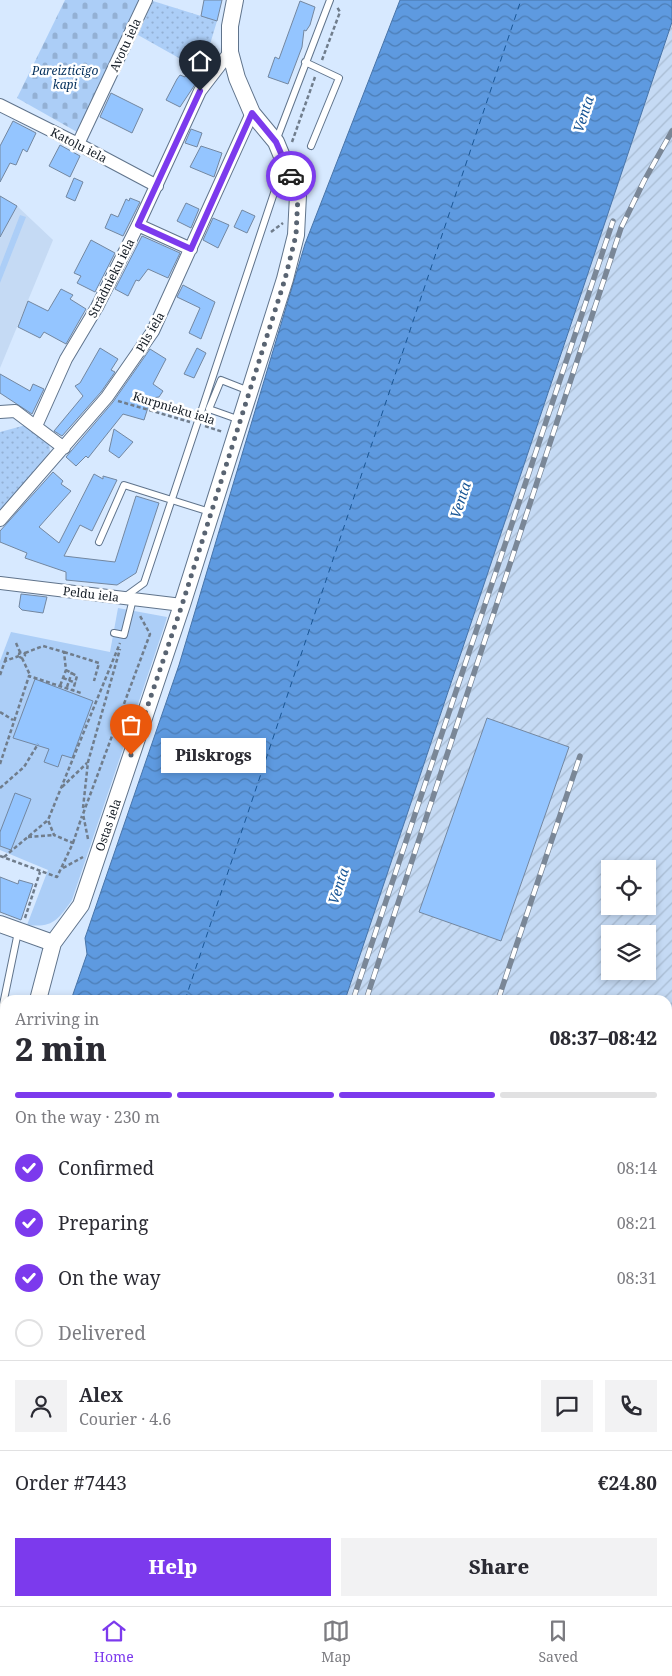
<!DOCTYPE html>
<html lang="en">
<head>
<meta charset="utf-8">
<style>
  body { margin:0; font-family:"Noto Serif",serif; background:#f2f2f3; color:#2b2b33; height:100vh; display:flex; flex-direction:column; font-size:19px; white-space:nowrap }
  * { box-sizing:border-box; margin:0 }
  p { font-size:16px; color:#7c7c81 }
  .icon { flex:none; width:28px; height:28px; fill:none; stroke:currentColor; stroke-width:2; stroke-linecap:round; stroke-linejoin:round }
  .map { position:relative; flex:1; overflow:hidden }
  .details { position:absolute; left:0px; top:995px; width:672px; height:611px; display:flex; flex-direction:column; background:#fff; border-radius:15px 15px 0 0; box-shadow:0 2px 8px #0003 }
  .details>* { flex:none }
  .fabs { position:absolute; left:601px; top:860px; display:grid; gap:10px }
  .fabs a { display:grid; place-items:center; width:55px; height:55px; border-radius:0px; background:#fff; box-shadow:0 2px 8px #0003; font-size:25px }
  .pin { position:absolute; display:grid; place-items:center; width:42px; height:42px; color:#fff; margin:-51px -21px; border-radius:50% 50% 50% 0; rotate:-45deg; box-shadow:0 0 5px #0007 }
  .pin .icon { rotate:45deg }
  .courier { position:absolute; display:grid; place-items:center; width:50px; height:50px; margin:-25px; border:4px solid #7c3aed; border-radius:50%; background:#fff; color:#222; box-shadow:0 1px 6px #0007 }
  .bubble { position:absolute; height:35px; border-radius:0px; background:#fff; box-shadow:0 2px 8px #0003; font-size:16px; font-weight:800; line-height:35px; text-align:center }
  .head em { font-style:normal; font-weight:800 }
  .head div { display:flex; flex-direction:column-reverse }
  .head { display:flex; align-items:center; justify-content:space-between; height:85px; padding:0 15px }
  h1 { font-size:32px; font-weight:800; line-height:38px }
  .bar { display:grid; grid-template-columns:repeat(4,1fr); gap:8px 5px; align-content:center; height:60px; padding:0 15px }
  .bar i { height:6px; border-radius:4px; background:#e1e1e2 }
  .bar .current { background:#7c3aed }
  .bar p { grid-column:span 4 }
  .line { display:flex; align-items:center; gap:12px; padding:0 15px; border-top:1px solid #e1e1e2 }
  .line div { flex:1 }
  .round { display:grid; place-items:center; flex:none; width:52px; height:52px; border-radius:0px; background:#f2f2f3 }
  ol { padding:0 15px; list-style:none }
  li { display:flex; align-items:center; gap:15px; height:55px }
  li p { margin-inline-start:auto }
  li .icon { padding:5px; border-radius:50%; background:#7c3aed; color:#fff; stroke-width:4 }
  li:last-child { color:#7c7c81 }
  li i { width:28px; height:28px; border:2px solid #e1e1e2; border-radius:50% }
  .button { display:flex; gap:10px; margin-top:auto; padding:10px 15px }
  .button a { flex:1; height:58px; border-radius:0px; background:#7c3aed; color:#fff; font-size:20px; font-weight:800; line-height:58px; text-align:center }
  .button a+a { background:#f2f2f3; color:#2b2b33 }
  .tab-bar { display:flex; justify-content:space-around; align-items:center; height:70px; border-top:1px solid #e1e1e2; background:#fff; font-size:14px; color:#7c7c81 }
  .tab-bar a { display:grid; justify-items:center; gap:2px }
  .tab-bar .current { color:#7c3aed }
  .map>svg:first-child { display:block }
  .built { fill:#c5daf4 }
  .industrial { fill:url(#industrial-furrows); fill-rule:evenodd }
  .grass { fill:url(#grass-dots) }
  .cemetery { fill:url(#cemetery-stones) }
  .green { fill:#accef7 }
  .water { fill:url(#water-waves); stroke:#4874a8 }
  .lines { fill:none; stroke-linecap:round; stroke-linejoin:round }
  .ferry { stroke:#195696; stroke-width:1; stroke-dasharray:6 5; stroke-linecap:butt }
  .building { fill:#94c5ff; stroke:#7387a0 }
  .service-casing { stroke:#60748c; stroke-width:8 }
  .minor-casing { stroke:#60748c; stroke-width:14 }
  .tertiary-casing { stroke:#60748c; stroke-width:18 }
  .path { stroke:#707d8c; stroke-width:2.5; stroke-dasharray:4 2.5; stroke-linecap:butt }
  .service { stroke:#fff; stroke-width:6 }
  .minor { stroke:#fff; stroke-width:12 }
  .tertiary { stroke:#fff; stroke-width:16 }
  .rail-casing { stroke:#7a8797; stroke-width:5.5 }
  .rail { stroke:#fff; stroke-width:4; stroke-dasharray:11; stroke-linecap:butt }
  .done { stroke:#596472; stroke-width:5; stroke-dasharray:0 9 }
  .route { stroke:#7c3aed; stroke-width:6 }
  .labels { text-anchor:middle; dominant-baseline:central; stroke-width:5; stroke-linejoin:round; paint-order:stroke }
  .street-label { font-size:12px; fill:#151d26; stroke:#fff }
  .park-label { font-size:12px; font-style:italic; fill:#05315d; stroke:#fff }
  .water-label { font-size:14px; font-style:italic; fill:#195696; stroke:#fff }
</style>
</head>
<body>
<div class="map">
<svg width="672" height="1606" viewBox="0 0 672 1606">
  <defs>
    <pattern id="industrial-furrows" width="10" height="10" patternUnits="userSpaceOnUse" patternTransform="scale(1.25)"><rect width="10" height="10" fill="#c5daf4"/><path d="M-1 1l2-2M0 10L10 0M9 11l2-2" fill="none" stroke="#a8bbd1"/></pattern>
    <pattern id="grass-dots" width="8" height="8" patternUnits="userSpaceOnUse" patternTransform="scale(1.25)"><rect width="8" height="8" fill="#accef7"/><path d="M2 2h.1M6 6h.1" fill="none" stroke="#93b0d4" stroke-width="1.8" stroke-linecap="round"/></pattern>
    <pattern id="cemetery-stones" width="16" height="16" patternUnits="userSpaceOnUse" patternTransform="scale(1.25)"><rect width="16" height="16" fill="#accef7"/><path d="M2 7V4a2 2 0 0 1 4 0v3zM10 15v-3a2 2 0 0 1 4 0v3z" fill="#93b0d4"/></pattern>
    <pattern id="water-waves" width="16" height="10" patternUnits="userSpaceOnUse" patternTransform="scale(1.25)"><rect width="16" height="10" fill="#5e9ae0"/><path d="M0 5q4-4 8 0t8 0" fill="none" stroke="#4c7db5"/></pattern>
  </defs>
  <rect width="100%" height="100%" fill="#d7e9ff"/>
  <path class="built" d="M0,196l17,10 36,34 -53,128z"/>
  <path class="industrial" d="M672,22v1584h-529l1,-5h524v-601h-323zM610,869h38v37h-38zM610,934h38v37h-38z"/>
  <path class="grass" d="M153,1l64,20 -15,50 -64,-36z
    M26,425l23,17 1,10 -50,59v-79z"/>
  <path class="cemetery" d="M65,0h76l-64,132 -60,-34z"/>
  <path class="green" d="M20,215l6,2 -26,66v-16z
    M118,608l49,9 -2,7 -93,276c-14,20 -19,28 -45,25l21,-55 -48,-20v-189l11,-29 99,20z"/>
  <path class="water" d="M400,0h272v22l-327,978h-274l16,-46 -2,-16 94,-273 126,-421z
    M5,1183v418h139l-1,5h-143v-409z"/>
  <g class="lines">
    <path class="ferry" d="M185,1000l336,-1000
      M0,1552l5,-15"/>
  </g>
  <path class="building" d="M204,0h18l-5,21 -16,-5z
    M300,1l15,6 -5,18 -4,6 -2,-1 -2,17 -14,37 -20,-7 7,-20 4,2z
    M188,71l12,6 -20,30 -14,-7 11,-21 3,-4 5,2z
    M111,93l32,16 -11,24 -32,-16z
    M13,121l23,12 -9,19 -4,-3 -7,16 -6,-2 -10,19v-36z
    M191,129l11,4 -5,14 -12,-4z
    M60,145l20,11 -10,21 -21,-11z
    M201,146l21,7 -8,24 -24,-10z
    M74,178l9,4 -8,19 -9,-4z
    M0,196l17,10 -17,31z
    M130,198l10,4 -17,34 -18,-8 6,-14 7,3 8,-18 3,2z
    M186,203l13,6 -8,19 -14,-7z
    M242,210l13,6 -8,17 -13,-6z
    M213,218l16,7 -11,23 -15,-8z
    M142,236l38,17 -12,25 -20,-9 -9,12 -3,-1 -8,16 -13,-7z
    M91,240l24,13 -20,39 -18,-9 4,-7 -7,-3z
    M183,285l32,17 -14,37 -12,-6 11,-25 -23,-11z
    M61,289l12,6 -3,4 16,10 -20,35 -22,-12 -4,6 -22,-11 10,-26 20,10z
    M100,348l18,11 -7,11 4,2 -14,20 -39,44 -8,-5 29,-35 -8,-10 5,-3z
    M197,348l9,5 -12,25 -10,-4z
    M150,349l16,10 -13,25 10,7 -4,6 -8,1 -7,22 -21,-6 -35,44 -2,-2 -10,10 -10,-9 47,-55z
    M0,374l30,17 3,-7 11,5 -12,25 -32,-21z
    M114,429l19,13 -14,16 -10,-7z
    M53,472l10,9 -2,3 10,7 -32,36 20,16 35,-69 9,5v-3l14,4 -25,51 -12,-6 -16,31 51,6 21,-66 23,7 -23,70 -19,12 -51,-5v-8l-41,-14 2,-5 -27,-11v-11z
    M21,594l26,3 -4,16 -21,-3 -3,-3z
    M35,679l58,22 -21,57 -10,-3 -4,12 -14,-5 5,-13 -36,-11z
    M487,718l82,29 -68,194 -82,-29z
    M15,793l16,6 -20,51 -11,-4v-14z
    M0,877l18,7 1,-4 14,4 -12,36 -21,-8z"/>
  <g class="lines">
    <defs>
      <path id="service" d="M305,62l34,16 -28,68
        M276,141l54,-141
        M240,420l-31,-11 12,-29 28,11
        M99,542l25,-57 86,27
        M126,596l18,-13 139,-417
        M114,633l10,2 9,-36
        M0,1019l18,-87"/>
      <path id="minor" d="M0,105l78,39 79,42
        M78,144l68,-144
        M138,225l53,24
        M0,412l15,-1 49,37
        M36,426l30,-67 31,-52 41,-82 62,-134 30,-39
        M0,520l107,-123 46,-66 99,-218
        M0,583l182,22
        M668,1550l4,-13
        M354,1606l2,-5
        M649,1606l1,-5"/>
      <path id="tertiary" d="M0,924l53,19
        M38,1000l15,-57 28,-38 101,-300 103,-326 11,-44 2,-40 -22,-53 -24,-29 -15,-35 -7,-26v-26l5,-26
        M0,1127l5,-15"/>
    </defs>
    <use href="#service" class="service-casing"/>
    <use href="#minor" class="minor-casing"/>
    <use href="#tertiary" class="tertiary-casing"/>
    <path class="path" d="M322,60l18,-48 -3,-5
      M292,142l23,-65
      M271,232l12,-9
      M118,401l72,21
      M205,426l18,6
      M16,643l4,9
      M19 655a3 3 0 1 1 6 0a3 3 0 1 1-6 0Z
      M64,652l35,11 -5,18
      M25,653l18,-7 21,6 2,18 -6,16
      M22,658l8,17
      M5,661l3,-9
      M66,670l11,6 -4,14
      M0,675l5,-14 14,-5
      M63,678l13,5
      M67,687l5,-15
      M0,712l13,8
      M0,764l29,-88 52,17
      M62,787l25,-24
      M0,788l24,-21 14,-23
      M83,808l5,-46 32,-113
      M28,837l26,-2
      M88,839l-5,-25 67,-180 -11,-20
      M73,843l9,-27
      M0,856l57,21 16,-34 -19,-8 -6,-15 72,-177
      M4,857l44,-37
      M63,868l20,-11
      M25,918l15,-46
      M0,1155l5,-15"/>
    <use href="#service" class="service"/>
    <use href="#minor" class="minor"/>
    <use href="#tertiary" class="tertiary"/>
    <defs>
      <path id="rail" d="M353,1000l260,-779
        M366,1000l255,-772 23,-47 28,-50
        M498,1000l82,-244
        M668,1162l4,-13
        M668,1192l4,-14
        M668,1502l4,-13
        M156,1606l1,-5
        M166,1606l2,-5
        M300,1606l1,-5
        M325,1606l2,-5
        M338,1606l2,-5
        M517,1606l2,-5
        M527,1606l2,-5
        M631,1606l2,-5"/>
    </defs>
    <use href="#rail" class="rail-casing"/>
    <use href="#rail" class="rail"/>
  </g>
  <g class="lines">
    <path class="done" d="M131,755l51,-150 103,-326 11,-44 2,-40 -7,-19"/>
    <path class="route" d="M200,91l-62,134 53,24 61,-136 24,29 15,34"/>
  </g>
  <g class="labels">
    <g class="street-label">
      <text transform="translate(125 45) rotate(-65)">Avotu iela</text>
      <text transform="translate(79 145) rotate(27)">Katoļu iela</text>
      <text transform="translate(111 278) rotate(-63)">Strādnieku iela</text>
      <text transform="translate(150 332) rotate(-60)">Pils iela</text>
      <text transform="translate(174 408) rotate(17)">Kurpnieku iela</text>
      <text transform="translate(91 594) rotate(7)">Peldu iela</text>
      <text transform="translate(108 825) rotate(-71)">Ostas iela</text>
    </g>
    <g class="park-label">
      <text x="65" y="70">Pareizticīgo<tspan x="65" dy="14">kapi</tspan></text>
    </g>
    <g class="water-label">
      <text transform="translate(583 114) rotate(-72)">Venta</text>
      <text transform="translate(460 500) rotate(-72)">Venta</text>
      <text transform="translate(338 886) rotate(-72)">Venta</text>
    </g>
  </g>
</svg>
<div class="fabs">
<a><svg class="icon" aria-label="locate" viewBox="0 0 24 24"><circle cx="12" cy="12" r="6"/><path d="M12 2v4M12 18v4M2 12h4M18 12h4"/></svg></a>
<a><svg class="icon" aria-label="layers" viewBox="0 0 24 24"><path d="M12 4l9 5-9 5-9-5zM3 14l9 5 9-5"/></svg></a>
</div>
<div class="pin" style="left:131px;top:755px;background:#ea580c"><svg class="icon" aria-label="bag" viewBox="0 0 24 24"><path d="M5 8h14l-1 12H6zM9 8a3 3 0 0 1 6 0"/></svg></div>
<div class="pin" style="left:200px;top:91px;background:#1f2937"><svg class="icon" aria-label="home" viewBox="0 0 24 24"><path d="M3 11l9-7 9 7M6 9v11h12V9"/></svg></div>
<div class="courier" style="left:291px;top:176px"><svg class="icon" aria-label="car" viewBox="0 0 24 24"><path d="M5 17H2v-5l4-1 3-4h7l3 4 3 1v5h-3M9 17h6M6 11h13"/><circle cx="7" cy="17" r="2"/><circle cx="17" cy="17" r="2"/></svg></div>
<div class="bubble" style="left:161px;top:738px;width:105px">Pilskrogs</div>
<section class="details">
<div class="head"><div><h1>2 min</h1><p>Arriving in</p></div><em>08:37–08:42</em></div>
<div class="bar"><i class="current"></i><i class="current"></i><i class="current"></i><i></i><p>On the way · 230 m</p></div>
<ol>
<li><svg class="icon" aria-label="check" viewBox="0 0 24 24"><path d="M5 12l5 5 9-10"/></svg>Confirmed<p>08:14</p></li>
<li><svg class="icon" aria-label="check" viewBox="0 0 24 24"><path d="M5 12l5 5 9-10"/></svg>Preparing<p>08:21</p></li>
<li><svg class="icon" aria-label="check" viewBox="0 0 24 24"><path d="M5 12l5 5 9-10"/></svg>On the way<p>08:31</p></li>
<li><i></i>Delivered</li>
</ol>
<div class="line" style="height:90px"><a class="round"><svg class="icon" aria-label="person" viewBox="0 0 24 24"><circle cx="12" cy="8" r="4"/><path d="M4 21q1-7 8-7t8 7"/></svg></a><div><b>Alex</b><p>Courier · 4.6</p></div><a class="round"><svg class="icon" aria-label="chat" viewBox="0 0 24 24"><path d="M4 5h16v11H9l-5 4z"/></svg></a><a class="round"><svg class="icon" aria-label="phone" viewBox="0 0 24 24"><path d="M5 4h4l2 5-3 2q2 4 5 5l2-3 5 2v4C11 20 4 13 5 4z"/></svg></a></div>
<div class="line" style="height:65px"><div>Order #7443</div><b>€24.80</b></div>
<div class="button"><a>Help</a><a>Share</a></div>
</section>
</div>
<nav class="tab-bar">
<a class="current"><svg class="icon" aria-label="home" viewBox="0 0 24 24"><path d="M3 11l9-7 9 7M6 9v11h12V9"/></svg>Home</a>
<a><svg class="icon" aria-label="map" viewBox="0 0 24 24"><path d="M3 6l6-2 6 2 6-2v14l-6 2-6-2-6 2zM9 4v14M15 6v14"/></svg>Map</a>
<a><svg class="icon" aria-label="saved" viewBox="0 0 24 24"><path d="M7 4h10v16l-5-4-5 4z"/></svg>Saved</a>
</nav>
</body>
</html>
